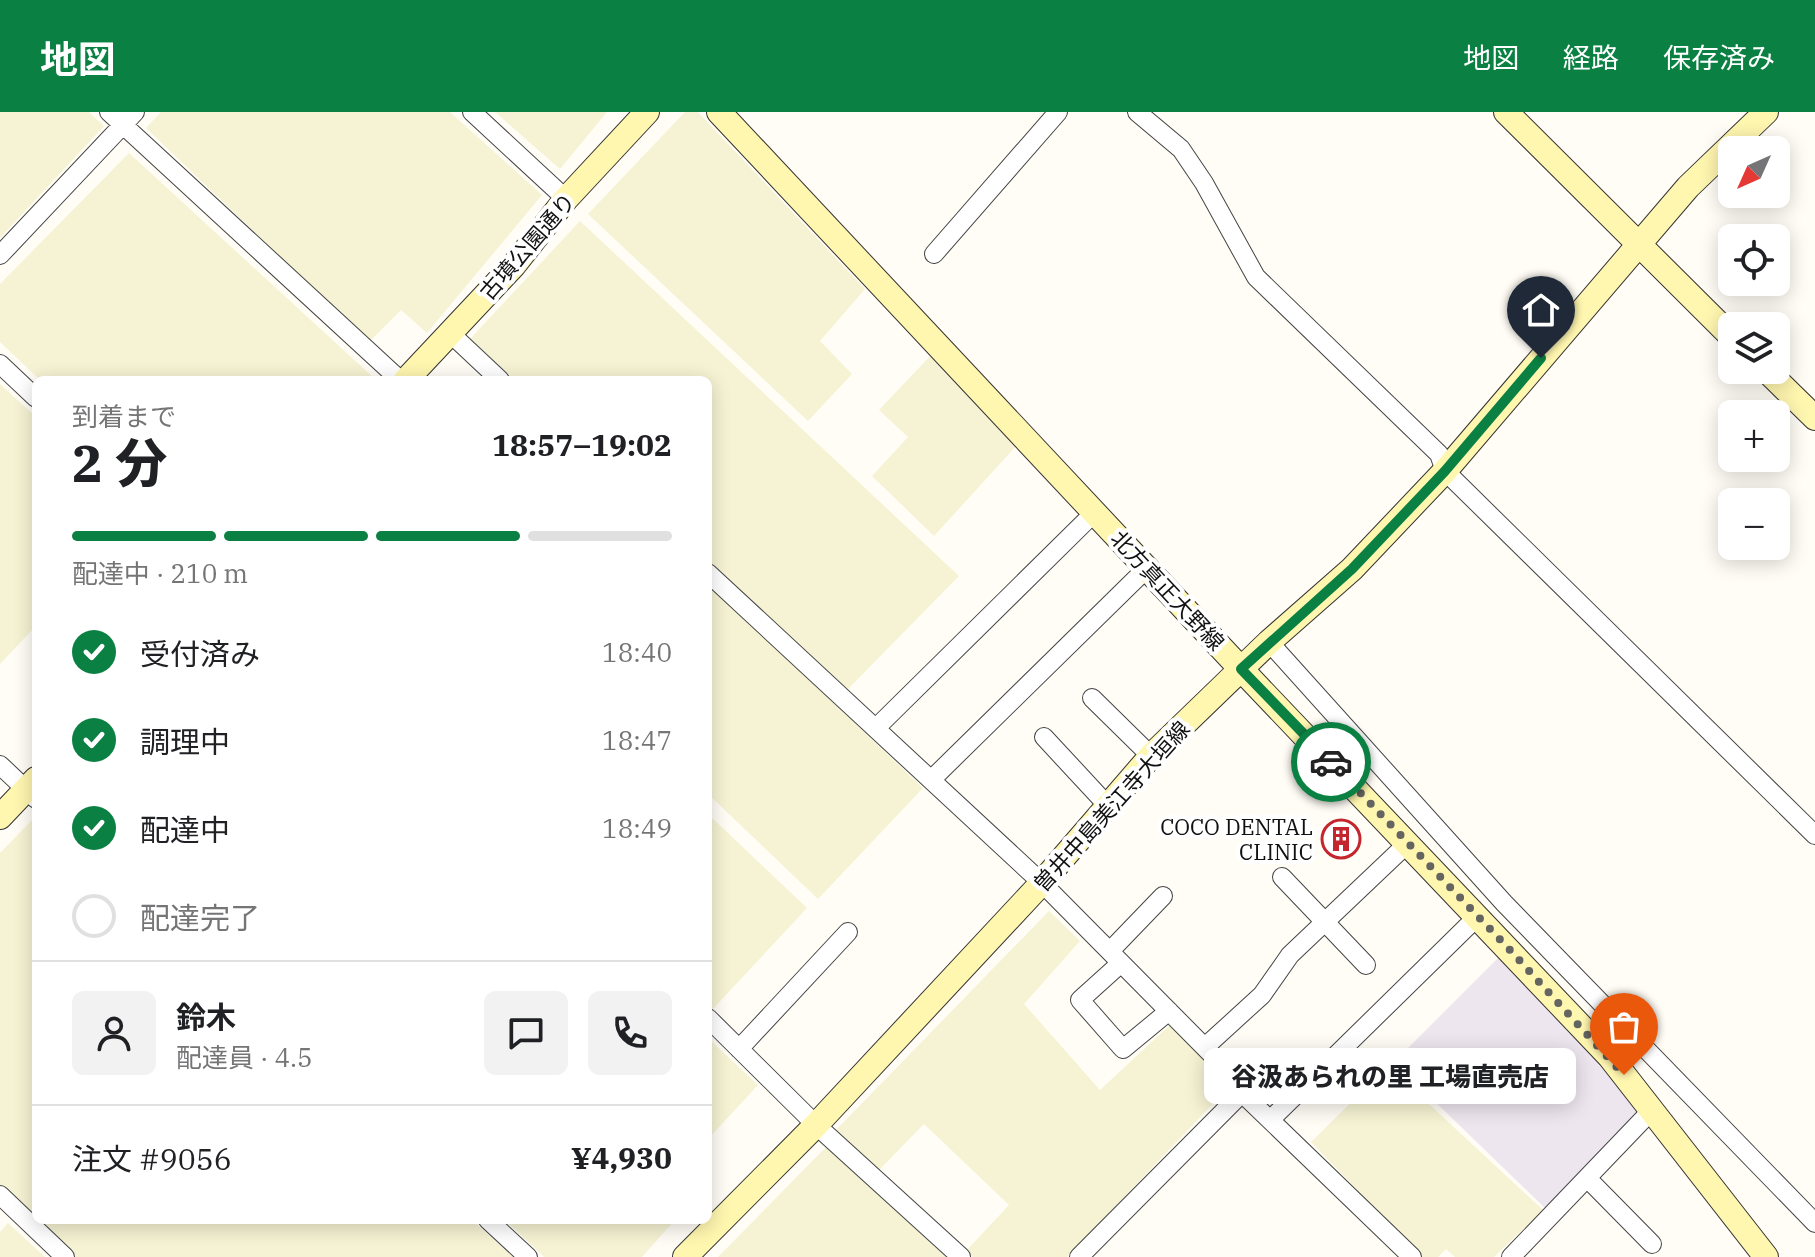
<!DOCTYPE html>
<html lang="ja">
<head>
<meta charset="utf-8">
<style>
  body { margin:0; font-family:"IBM Plex Serif","Noto Sans JP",serif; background:#f2f2f2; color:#202124; height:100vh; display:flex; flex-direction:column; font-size:30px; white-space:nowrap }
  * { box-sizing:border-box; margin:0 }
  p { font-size:26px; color:#757577 }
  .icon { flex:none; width:44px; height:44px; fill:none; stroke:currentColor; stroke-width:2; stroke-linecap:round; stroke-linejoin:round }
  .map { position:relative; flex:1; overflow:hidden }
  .sheet { position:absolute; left:32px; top:264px; width:680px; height:848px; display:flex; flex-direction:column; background:#fff; border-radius:12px; box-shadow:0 4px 20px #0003 }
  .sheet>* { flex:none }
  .needle { width:52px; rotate:225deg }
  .buttons { position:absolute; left:1718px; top:24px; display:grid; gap:16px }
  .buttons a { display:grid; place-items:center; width:72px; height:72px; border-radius:12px; background:#fff; box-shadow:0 4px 20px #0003; font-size:40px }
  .pin { position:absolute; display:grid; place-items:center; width:68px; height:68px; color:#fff; margin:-82px -34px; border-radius:50% 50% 50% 0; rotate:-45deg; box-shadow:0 0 8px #0007 }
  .pin .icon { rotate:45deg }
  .courier { position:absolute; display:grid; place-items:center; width:80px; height:80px; margin:-40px; border:6px solid #0b8043; border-radius:50%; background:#fff; color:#222; box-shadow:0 2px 10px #0007 }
  .bubble { position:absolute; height:56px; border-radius:12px; background:#fff; box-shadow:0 4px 20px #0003; font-size:26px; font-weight:800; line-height:56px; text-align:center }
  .summary em { font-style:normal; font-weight:800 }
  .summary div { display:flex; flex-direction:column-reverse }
  .summary { display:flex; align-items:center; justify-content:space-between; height:136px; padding:0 40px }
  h1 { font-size:52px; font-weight:800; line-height:60px }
  .bar { display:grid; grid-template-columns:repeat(4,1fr); gap:12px 8px; align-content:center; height:96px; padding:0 40px }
  .bar i { height:10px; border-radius:6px; background:#e0e0e0 }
  .bar .selected { background:#0b8043 }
  .bar p { grid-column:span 4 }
  .line { display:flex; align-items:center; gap:20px; padding:0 40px; border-top:2px solid #e0e0e0 }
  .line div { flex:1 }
  .round { display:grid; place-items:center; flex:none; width:84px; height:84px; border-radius:12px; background:#f2f2f2 }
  ol { padding:0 40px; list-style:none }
  li { display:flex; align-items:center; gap:24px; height:88px }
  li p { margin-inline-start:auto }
  li .icon { padding:8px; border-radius:50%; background:#0b8043; color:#fff; stroke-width:4 }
  li:last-child { color:#757577 }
  li i { width:44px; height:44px; border:4px solid #e0e0e0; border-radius:50% }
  header { display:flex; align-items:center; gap:48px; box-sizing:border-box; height:112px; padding:0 40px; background:#0b8043; color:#fff }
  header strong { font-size:38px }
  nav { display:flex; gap:44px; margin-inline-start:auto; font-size:28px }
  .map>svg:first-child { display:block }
  .industrial { fill:#eee6ef }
  .farmland { fill:#f6f3d4 }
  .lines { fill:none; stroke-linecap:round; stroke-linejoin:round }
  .street-casing { stroke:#444; stroke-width:20 }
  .secondary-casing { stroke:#333; stroke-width:26 }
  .street { stroke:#fff; stroke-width:18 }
  .secondary { stroke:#fff6b0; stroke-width:24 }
  .done { stroke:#646461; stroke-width:8; stroke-dasharray:0 14.4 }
  .route { stroke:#0b8043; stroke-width:10 }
  .labels { text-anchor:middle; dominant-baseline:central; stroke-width:8; stroke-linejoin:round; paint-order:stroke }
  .street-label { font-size:22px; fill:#111; stroke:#fff }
  .poi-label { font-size:22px; fill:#111; stroke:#fff; text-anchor:end }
</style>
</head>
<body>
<header>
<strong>地図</strong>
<nav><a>地図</a><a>経路</a><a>保存済み</a></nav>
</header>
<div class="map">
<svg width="1815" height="1145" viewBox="0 0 1815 1145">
  <rect width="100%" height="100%" fill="#fffdf5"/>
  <path class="industrial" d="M1503,841l86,97 53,65 -96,94 -152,-147z"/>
  <path class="farmland" d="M0,0h89l15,14 -104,112z
    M161,0h289l92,83 -115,138 -26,-23 -32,32 -223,-214z
    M495,0h112l-47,57z
    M685,0h13l167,177 -45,52 32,33 -44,47 -220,-207z
    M129,41l246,226 -1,1h-334l-40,-38v-58z
    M580,109l379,355 -112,114 -139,-129v-181h-194l-44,-41z
    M932,242l87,89 -85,93 -62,-60 36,-39 -29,-27z
    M0,272l36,33v209l-36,38z
    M708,472l215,204 -105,111 -110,-105z
    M708,702l99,94 -96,103 -3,-3z
    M33,707l3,3v398h436l41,37h-439l-74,-70v-334z
    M1049,799l31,30 -56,63 76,86 71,-66 57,56v8l-161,169h-94l-7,-6 43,-46 -85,-81 -46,47 -42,-41z
    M708,926l50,47 -50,54z
    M1388,954l155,144 -49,47h-39l-9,-8 -8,8h-16l-111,-115z
    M827,1034l119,111h-228z
    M505,1108h170l-33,37h-98z
    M8,1111l37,34h-45v-25z"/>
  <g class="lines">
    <defs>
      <path id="street" d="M109,0l291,268
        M472,0l94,87
        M1137,0l44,37 23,34 52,94 183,177 6,17 370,364
        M934,142l124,-142
        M0,143l135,-143
        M450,221l50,47
        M0,252l36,34
        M708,461l334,310 195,197 5,13
        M1269,530l235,261 311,320
        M1092,586l59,58
        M876,616l219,-216
        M1044,625l64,69
        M0,653l36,34
        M931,668l216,-212
        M1282,765l84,88
        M1110,839l53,-55
        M1121,851l-41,37 43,49 46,-38
        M708,906l108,107 145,132
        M1205,935l57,-52 28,-40 118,-112
        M739,937l109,-117
        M1270,1008l208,-204
        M1587,1066l65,66
        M0,1083l65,62
        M488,1108l40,37
        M1079,1145l163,-164 170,164
        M1511,1145l141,-147"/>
      <path id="secondary" d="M719,0l522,557 369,388 156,200
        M1506,0l226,225
        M1766,258l49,48
        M406,268l108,-115 52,-66 81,-87
        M0,705l36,-38
        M685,1145l131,-132 222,-238 113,-131 118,-114 83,-73 93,-98 243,-284 78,-75"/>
    </defs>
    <use href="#street" class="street-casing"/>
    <use href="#secondary" class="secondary-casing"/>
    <use href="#street" class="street"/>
    <use href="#secondary" class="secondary"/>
  </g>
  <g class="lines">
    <path class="done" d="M1331,650l179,188 114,125"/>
    <path class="route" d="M1331,650l-90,-93 111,-100 93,-98 96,-113"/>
  </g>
  <defs>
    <symbol id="building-ring" viewBox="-11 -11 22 22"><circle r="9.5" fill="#fff" stroke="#c4262e" stroke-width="1.5"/><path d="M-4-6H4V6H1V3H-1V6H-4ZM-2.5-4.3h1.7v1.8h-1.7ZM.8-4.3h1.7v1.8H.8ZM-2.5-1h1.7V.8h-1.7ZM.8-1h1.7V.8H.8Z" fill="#c4262e"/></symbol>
  </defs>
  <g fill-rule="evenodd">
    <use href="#building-ring" x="1319" y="705" width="44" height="44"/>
  </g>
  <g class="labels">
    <g class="street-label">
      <text transform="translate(527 134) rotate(-49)">古墳公園通り</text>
      <text transform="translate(1168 478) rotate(47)">北方真正大野線</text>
      <text transform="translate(1111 694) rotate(-48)">曽井中島美江寺大垣線</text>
    </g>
    <g class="poi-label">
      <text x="1313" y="714">COCO DENTAL<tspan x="1313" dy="25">CLINIC</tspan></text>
    </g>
  </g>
</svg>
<div class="buttons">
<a><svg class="needle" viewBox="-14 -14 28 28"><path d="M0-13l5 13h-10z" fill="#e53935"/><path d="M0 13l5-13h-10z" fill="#757577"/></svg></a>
<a><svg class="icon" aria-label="locate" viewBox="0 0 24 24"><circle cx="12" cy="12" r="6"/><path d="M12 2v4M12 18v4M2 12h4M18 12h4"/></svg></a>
<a><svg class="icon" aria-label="layers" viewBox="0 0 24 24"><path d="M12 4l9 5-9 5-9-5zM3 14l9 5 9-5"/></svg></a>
<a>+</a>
<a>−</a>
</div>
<div class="pin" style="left:1624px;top:963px;background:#ea580c"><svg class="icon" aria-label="bag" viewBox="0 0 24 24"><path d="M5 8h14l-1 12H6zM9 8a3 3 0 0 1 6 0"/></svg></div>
<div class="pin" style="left:1541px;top:246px;background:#1f2937"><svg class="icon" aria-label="home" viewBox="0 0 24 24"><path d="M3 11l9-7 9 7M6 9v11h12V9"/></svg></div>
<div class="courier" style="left:1331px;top:650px"><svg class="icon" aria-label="car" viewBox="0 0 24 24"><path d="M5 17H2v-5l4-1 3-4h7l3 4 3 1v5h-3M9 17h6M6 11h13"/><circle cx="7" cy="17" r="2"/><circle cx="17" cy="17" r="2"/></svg></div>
<div class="bubble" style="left:1204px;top:936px;width:372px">谷汲あられの里 工場直売店</div>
<section class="sheet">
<div class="summary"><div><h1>2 分</h1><p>到着まで</p></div><em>18:57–19:02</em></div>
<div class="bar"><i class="selected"></i><i class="selected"></i><i class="selected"></i><i></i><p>配達中 · 210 m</p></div>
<ol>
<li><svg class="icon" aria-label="check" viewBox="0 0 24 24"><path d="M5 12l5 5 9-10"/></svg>受付済み<p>18:40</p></li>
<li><svg class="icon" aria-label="check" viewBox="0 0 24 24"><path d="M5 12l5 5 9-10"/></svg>調理中<p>18:47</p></li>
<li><svg class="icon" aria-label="check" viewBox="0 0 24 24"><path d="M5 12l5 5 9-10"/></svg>配達中<p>18:49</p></li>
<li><i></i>配達完了</li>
</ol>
<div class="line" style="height:144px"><a class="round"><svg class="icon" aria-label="person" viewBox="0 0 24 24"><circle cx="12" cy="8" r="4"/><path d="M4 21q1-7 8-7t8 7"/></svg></a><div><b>鈴木</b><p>配達員 · 4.5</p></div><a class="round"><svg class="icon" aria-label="chat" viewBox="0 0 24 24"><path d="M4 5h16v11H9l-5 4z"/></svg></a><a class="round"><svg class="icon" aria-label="phone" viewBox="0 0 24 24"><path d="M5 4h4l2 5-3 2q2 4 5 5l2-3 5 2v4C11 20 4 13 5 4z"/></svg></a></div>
<div class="line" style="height:104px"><div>注文 #9056</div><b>¥4,930</b></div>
</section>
</div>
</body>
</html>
